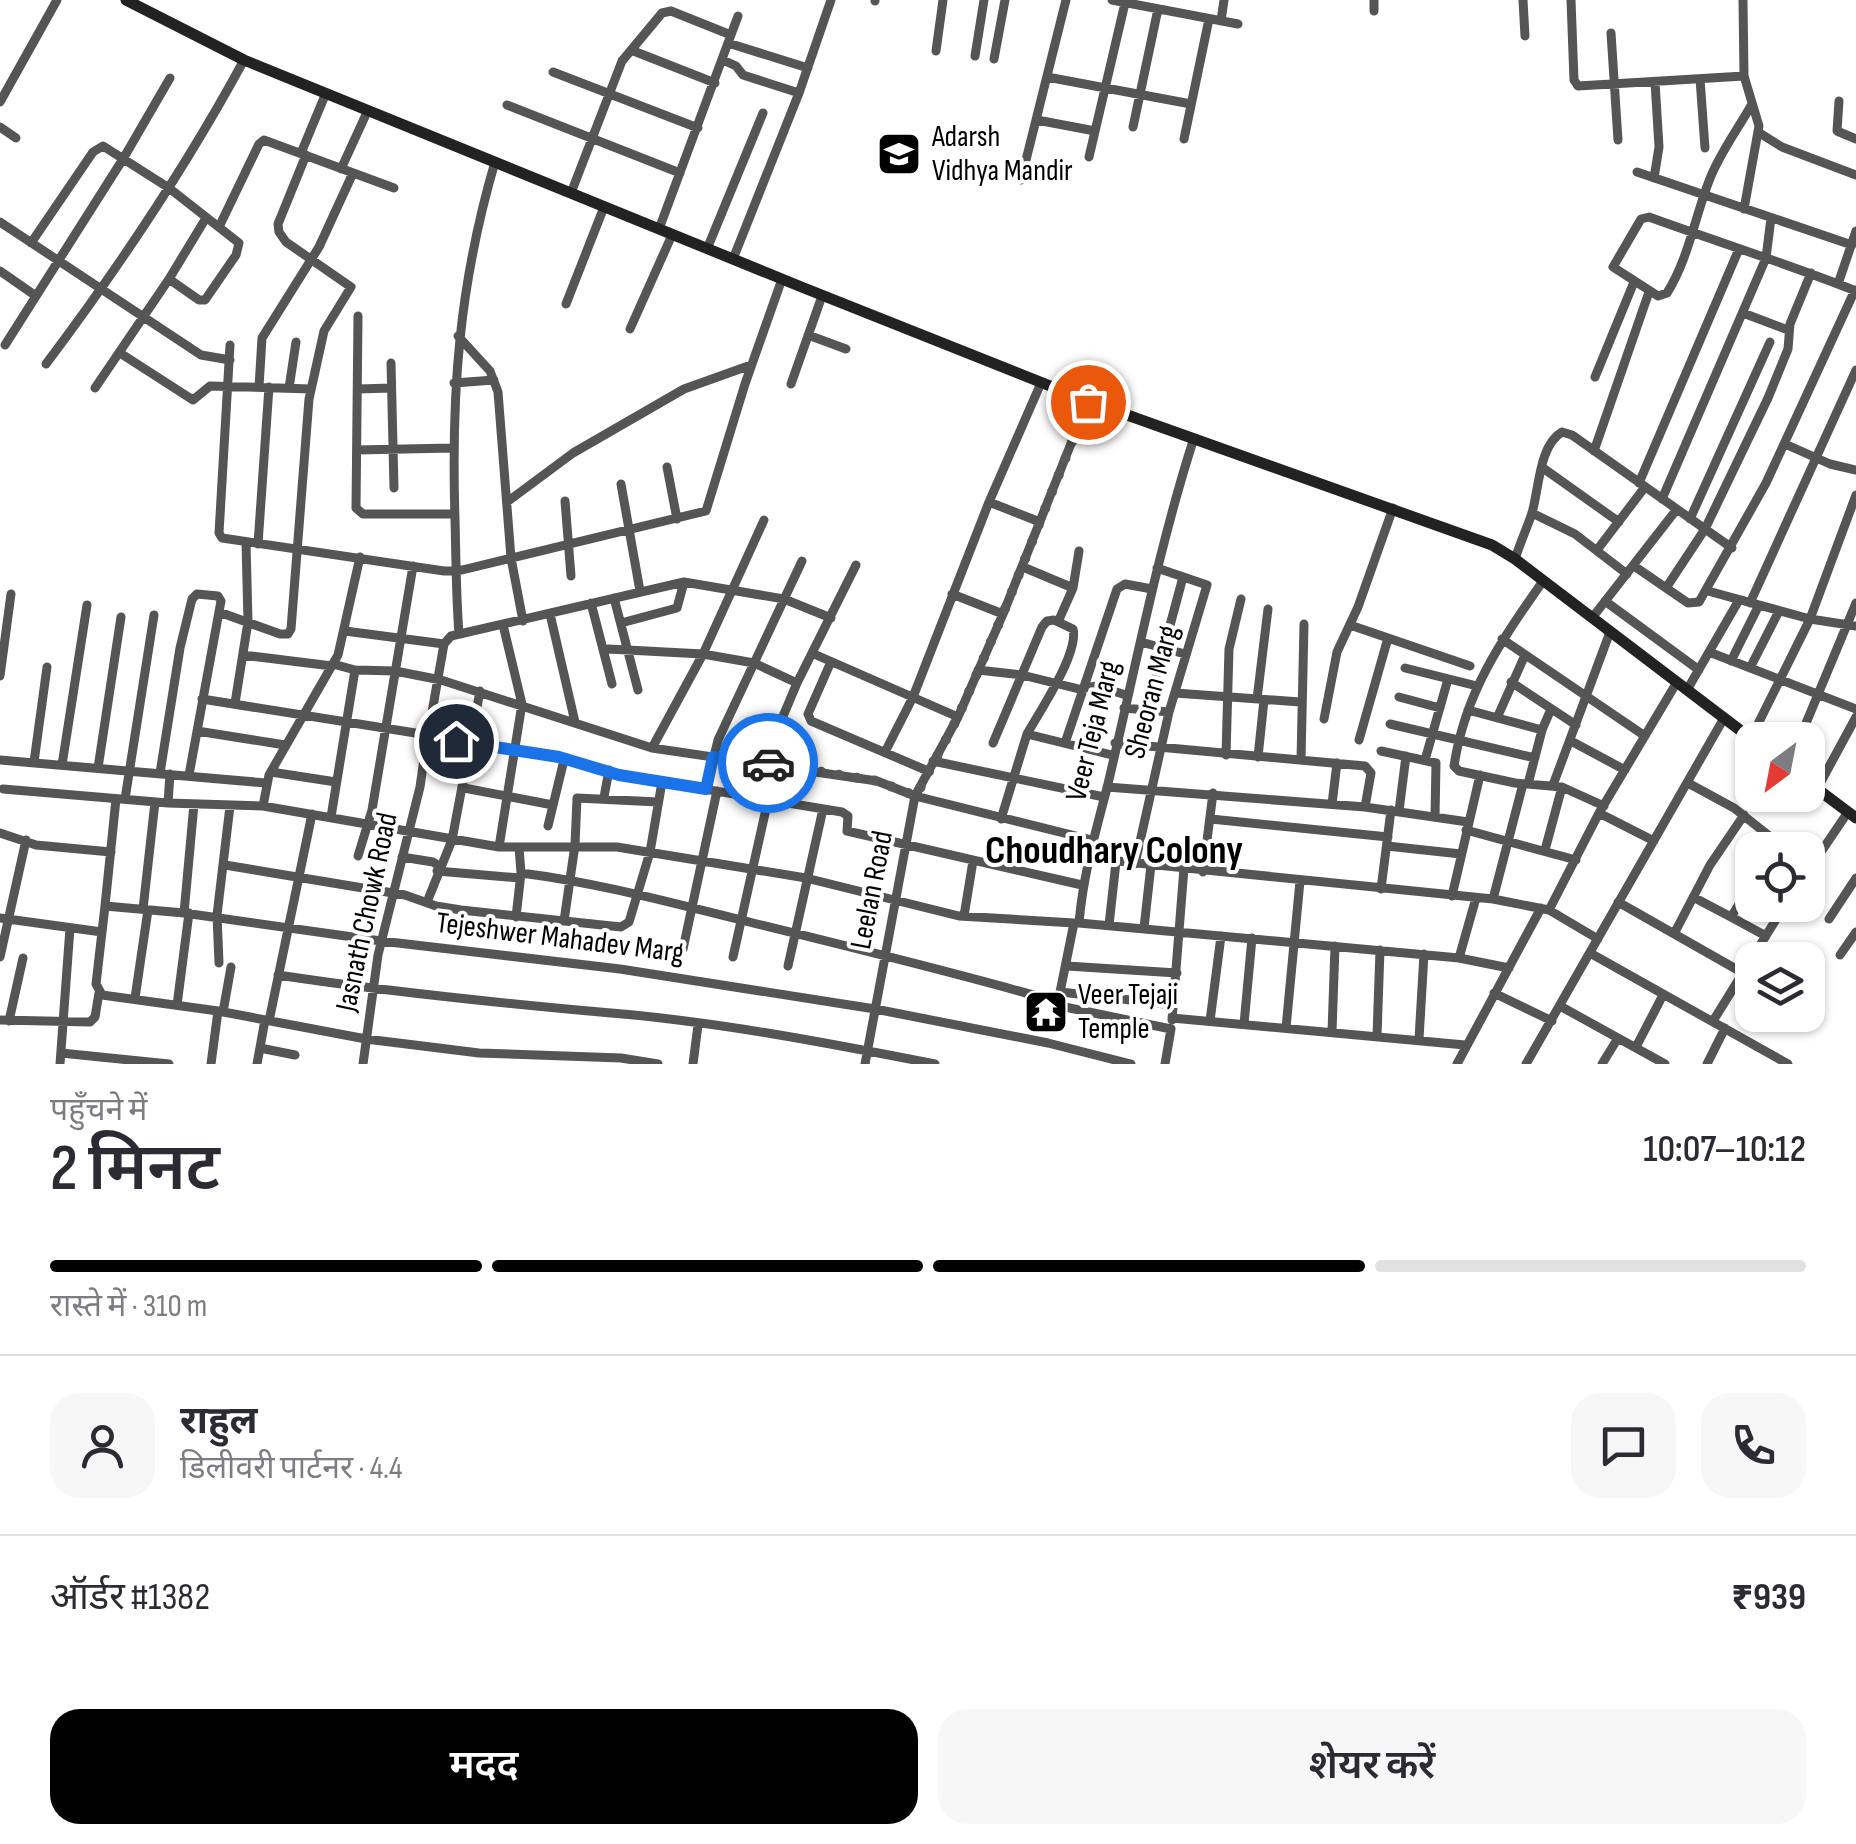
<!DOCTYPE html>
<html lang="hi">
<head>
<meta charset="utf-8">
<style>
  body { margin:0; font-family:"Sofia Sans Condensed","Noto Sans Devanagari",sans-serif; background:#f7f7f7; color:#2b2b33; height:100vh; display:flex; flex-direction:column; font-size:38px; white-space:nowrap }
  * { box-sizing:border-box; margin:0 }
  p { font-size:32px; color:#7c7c81 }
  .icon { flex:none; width:55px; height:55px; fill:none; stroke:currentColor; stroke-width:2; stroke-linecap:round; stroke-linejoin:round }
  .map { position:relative; height:1064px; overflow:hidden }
  .sheet { display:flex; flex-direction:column; background:#fff; flex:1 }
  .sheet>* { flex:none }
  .needle { width:65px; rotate:212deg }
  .tools { position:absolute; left:1735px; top:722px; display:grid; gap:20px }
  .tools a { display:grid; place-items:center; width:90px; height:90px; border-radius:20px; background:#fff; box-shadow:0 2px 8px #0004; font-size:50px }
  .pin { position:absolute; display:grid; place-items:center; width:85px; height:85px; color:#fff; margin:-42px; border:5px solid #fff; border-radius:50%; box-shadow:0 2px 10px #0007 }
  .courier { position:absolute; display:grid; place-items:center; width:100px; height:100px; margin:-50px; border:8px solid #1a73e8; border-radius:50%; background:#fff; color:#222; box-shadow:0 2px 12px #0007 }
  .headline em { font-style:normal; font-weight:600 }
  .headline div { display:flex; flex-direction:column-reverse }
  .headline { display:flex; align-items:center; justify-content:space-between; height:170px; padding:0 50px }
  h1 { font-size:65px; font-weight:600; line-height:75px }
  .bar { display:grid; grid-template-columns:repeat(4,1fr); gap:15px 10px; align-content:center; height:120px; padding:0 50px }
  .bar i { height:12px; border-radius:8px; background:#e1e1e2 }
  .bar .active { background:#000 }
  .bar p { grid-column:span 4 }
  .line { display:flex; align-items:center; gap:25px; padding:0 50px; border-top:2px solid #e1e1e2 }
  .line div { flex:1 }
  .round { display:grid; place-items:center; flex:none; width:105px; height:105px; border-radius:30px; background:#f7f7f7 }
  .action { display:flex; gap:20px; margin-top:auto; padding:20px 50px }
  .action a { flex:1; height:115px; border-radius:30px; background:#000; color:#fff; font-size:40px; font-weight:600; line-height:115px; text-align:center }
  .action a+a { background:#f7f7f7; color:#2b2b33 }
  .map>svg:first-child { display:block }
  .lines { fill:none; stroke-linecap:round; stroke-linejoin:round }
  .street { stroke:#555; stroke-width:9 }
  .secondary { stroke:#222; stroke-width:11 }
  .done { stroke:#595959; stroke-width:10; stroke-dasharray:0 18 }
  .route { stroke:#1a73e8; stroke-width:12 }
  .labels { text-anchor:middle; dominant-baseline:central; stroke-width:8; stroke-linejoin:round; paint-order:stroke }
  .poi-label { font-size:30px; fill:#000; stroke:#fff; text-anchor:start }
  .street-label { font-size:30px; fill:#000; stroke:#fff }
  .district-label { font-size:40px; font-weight:bold; fill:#000; stroke:#fff }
</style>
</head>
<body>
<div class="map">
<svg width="1856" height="1064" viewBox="0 0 1856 1064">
  <rect width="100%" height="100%" fill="#fff"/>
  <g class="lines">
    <path class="street" d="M1112,0l126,24
      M1523,0l2,36
      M1571,0l3,80 4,6 166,-10
      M1743,0l1,76 15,50 -15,83
      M875,1v-1
      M1374,11v-11
      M1221,21l3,-21
      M1611,33l7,107
      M728,43l80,25
      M631,50l84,33
      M936,51l7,-51
      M975,56l9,-56
      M994,59l11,-59
      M723,60l13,6 7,9 56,18
      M553,72l145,56
      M1047,77l144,27
      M1700,79l5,69
      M1839,101l-2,30 19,8
      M0,102l57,-102
      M1752,104c-14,25 -33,50 -43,77 -14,36 -21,79 -42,112l-9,3 -45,-29 28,-48 8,-2c69,25 139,47 207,74
      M507,105l173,68
      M1037,120l58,11
      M0,127l16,11
      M1133,127l25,-118
      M1758,132l24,15 74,28
      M1184,139l25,-120
      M301,153l25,-60
      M1089,157l36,-154
      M341,169l27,-59
      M1637,172l215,73
      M1654,178l5,-31 -4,-65
      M1021,180l45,-180
      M571,193l51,-132 40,-48 9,-2 60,24
      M0,222l201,133 29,5
      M219,227l40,-83 5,-4 130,48
      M659,229l79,-213
      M31,243l62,-91 10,-6 66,42 70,55 -3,12 -31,45h-6l-30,-21
      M707,249l56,-136
      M733,259l66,-166 32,-93
      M0,271l36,25
      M1838,284l18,-53
      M566,304l38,-97
      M1743,313l45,17
      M358,316l-2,192 7,6h92
      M630,329l42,-94
      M808,335l38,14
      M458,336l32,35 8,21 13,166 12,63
      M5,345l118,-186 47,-81
      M230,345l-11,188 3,5 222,33 18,-1 244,-59 39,-127 37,-105
      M120,353l73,47 17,-14 101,3
      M391,363l3,125
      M46,364c73,-97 140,-197 198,-304
      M1595,377l39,-95
      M454,383l40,-3
      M791,384l31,-88
      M259,387l3,-49 57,-91 34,-74
      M95,388l74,-109 37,-61
      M289,388l7,-46
      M358,389l33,-1
      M1785,444l45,20 26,6
      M357,450l95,-2
      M1594,451l55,-159
      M667,467l10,52
      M1543,468l76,54
      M1639,483l100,-234
      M621,484l19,107
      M1662,499l104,-241 5,-40
      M565,501l6,75
      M507,502l66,-49 111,-64 67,-24
      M989,502l51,20
      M1532,513l43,21 52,40
      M1690,519l80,-177
      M258,544l11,-157
      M1597,550l48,-63
      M1515,559c5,-16 12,-31 17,-46 7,-24 7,-68 30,-81l10,3 160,113
      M1634,566l54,37 11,-1 67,-119 89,-193
      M1023,567l50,21
      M1543,581c-42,60 -78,111 -89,185l5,5 56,12 47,4 42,19
      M1666,588l39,-59 63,-131 20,-49 2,-25 21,-51
      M1708,591l102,28 46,7
      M952,594l51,20
      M614,598l24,92
      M1605,601l94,69
      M591,603l21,81
      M1750,603l106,-233
      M219,612l61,22h8l3,-5 18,-230 15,-68 27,-44 -65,-45 -7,-10 -1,-8 28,-69
      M550,614l25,108
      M1592,618l85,-109
      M1058,622l15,-34 6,-37
      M621,623l56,-15 7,-26
      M1350,625l120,41
      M345,631l99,13
      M459,634c-3,-39 -3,-76 -4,-115 -4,-127 4,-234 40,-357
      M1502,639l143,97
      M1141,642l44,12
      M608,649l95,5 51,9 43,20
      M1709,652l147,57
      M814,654l144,63
      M243,655l89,11
      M1731,661l28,-56
      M333,664l22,6 40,1 46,9 211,68 225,33 38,15 177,44
      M830,664l-22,50 3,7 117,50
      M1405,668l72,18
      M1750,668l29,-57
      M978,670l44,5 57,14 18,-3 29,9
      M0,676l11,-82
      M1511,682l65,43
      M1687,690l52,-90
      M1175,693l125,9
      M1399,697l41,11
      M202,699l226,36 16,-91 7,-8 233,-54 100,17 47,19
      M1257,699l11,-90
      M235,703l13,-81 -2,-80
      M1124,708l45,4
      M1468,710l74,20
      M1147,711l36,-134
      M1497,718l28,-63
      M1324,719l13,-67 21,-45 35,-99
      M1390,724l145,34
      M197,731l88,14
      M1751,738l59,-119 46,-124
      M1359,740l29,-102
      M1799,740l57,-137
      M1571,741l54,29
      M993,743l49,-116 5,-6 7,-1 19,9c6,24 -33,82 -46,105
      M1065,743l52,-154 8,-5 27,5
      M1115,743l250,23 6,7 -6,34
      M652,748l51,-94 61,-134
      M1381,751l55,12 -1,54
      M885,752l28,-55 76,-195 52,-119
      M1226,755l3,-106 12,-50
      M1258,757l6,-57
      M0,760l266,23
      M1301,760l3,-136
      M1425,760l23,-81
      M933,761l171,36
      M34,762l13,-95
      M62,765l25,-160
      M98,768l23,-151
      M271,772l65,10
      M160,773l20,-125 12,-49 5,-5 21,2 3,5 -32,174
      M1688,783l46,25 53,42
      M1528,784l14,-54 9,-21
      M1553,785l57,-153
      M1107,787l258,20 103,15
      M464,788l89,17
      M3,789l165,14 95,3 236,41h118l189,31 153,38 115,7
      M706,789l12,-49 84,-179
      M1817,789l39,-72
      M604,797l5,-27
      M760,798l13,-58 24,-57 59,-118
      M125,799l29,-184
      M168,803l2,-29
      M1332,804l5,-41
      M263,806l6,-31 69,-120 22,-98
      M1399,811l7,-55
      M1599,813l55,28
      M331,817l24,-147
      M1001,819l26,-85 85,21
      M1211,819l177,18
      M548,826l16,-66
      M1466,830l110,30
      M0,833l36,12 75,7
      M1387,846l74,8
      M499,847l23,-143 -19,-79
      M1545,850l17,-63
      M358,856l14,-46 41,-244
      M402,857l31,5 8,5
      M1088,858l405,41 56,11 49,29
      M1135,864l34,-152 38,-127 -50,-17
      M225,865l180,30 31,11 25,4 160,17 8,-5 21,-70 12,-70
      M437,871l83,7
      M1808,871l40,-59
      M1203,872l10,-79
      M521,873c79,10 155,31 232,50 102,25 204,50 305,79
      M1381,889l10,-79
      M1452,896l28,-121
      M1693,897l38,20 21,-34
      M1493,899l30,-115
      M427,902l25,-62 28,-149
      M1618,902l125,71
      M105,906l11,-107
      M143,909l12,-107
      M1549,910l50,-97 78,-131
      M184,913l10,-109
      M964,916l9,-55
      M516,917l5,-44 -2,-26
      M1731,917l35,19
      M0,918l102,14 3,-26 79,7 197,28 239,28 255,40 173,34 83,21
      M1829,919l27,-41
      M564,921l11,-76 2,-47 81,4
      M1079,923l380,35 50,10
      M1109,925l7,-63
      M1144,928l7,-63
      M102,932l-6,52 6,11 116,16 148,28 113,14 142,5 37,6
      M1675,932l35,-67 34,-50
      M683,949l34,-158
      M1590,953l198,111
      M1840,955l16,-23
      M0,957l26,-117
      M733,957l35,-157
      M1459,958l17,-60
      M219,963l-2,-48 13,-109
      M788,966l35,-157
      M1067,966l110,7
      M278,975c111,17 221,28 333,38 108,9 217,30 324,51
      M1061,992l112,13
      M1494,993l58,28
      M135,998l13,-88
      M177,1005l12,-92
      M1560,1006l105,58
      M223,1012l8,-45
      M1172,1018l293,27
      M0,1020l90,2 5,-5 4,-24
      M1172,1020l12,-152
      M9,1021l14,-63
      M269,1021l43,-207
      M1210,1021l11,-85
      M1713,1021l72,-116
      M1244,1024l8,-86
      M1286,1028l14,-147
      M1332,1032l3,-86
      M1377,1036l3,-86
      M1419,1039l5,-85
      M1636,1047l27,-52
      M260,1048l35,7
      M61,1053l108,11
      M60,1064l10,-136
      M211,1064l7,-53
      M257,1064l8,-44
      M363,1064l15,-109 42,-168 7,-49 132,19 60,18 223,37 6,4 -1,15 235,54
      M693,1064l5,-39
      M865,1064l50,-268 43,-79 45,-103 85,-213
      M1165,1064l6,-35 -111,-23 -2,-4 16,-79h5c4,-47 16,-89 28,-135 28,-117 50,-235 87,-350
      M1457,1064l84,-156
      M1526,1064l198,-346
      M1602,1064l16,-26
      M1707,1064l18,-36"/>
    <path class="secondary" d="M126,0l118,60 560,228 284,113 404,144 23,14 238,181
      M1808,782l48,36"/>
  </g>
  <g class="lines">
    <path class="done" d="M768,763l109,18 39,15 42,-79 45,-103 85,-212"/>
    <path class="route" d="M456,741l103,16 60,18 87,14 7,-32 55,6"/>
  </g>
  <defs>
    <symbol id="school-square" viewBox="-11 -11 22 22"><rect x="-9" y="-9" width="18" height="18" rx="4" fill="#000" stroke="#fff"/><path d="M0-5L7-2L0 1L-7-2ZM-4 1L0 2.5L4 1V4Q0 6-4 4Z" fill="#fff"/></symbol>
    <symbol id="temple-square" viewBox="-11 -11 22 22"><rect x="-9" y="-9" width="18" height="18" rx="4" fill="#000" stroke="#fff"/><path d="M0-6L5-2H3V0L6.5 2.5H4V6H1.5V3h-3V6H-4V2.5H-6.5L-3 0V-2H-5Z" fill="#fff"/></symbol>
  </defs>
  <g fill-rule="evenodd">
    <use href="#school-square" x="874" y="129" width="50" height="50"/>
    <use href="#temple-square" x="1021" y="987" width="50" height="50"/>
  </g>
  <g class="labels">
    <g class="poi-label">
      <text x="932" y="137">Adarsh<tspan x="932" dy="34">Vidhya Mandir</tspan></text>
      <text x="1078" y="995">Veer Tejaji<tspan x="1078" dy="34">Temple</tspan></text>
    </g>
    <g class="street-label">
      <text transform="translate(1152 692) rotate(-75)">Sheoran Marg</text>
      <text transform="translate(1093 731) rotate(-76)">Veer Teja Marg</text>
      <text transform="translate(872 890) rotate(-79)">Leelan Road</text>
      <text transform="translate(367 912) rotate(-78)">Jasnath Chowk Road</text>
      <text transform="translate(560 938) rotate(7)">Tejeshwer Mahadev Marg</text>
    </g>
    <g class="district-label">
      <text x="1114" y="851">Choudhary Colony</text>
    </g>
  </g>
</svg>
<div class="tools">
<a><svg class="needle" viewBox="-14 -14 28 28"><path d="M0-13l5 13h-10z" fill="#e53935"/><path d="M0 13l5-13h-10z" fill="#7c7c81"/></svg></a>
<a><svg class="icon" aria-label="locate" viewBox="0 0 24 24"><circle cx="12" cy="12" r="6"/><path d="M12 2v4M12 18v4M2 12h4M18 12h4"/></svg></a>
<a><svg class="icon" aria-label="layers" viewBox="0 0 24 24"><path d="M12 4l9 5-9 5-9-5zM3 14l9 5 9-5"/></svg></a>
</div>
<div class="pin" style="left:1088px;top:402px;background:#ea580c"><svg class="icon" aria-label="bag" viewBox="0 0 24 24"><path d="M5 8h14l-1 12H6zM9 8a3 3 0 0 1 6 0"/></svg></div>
<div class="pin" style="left:456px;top:741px;background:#1f2937"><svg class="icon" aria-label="home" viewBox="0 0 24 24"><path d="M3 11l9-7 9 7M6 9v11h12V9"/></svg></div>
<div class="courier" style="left:768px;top:763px"><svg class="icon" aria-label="car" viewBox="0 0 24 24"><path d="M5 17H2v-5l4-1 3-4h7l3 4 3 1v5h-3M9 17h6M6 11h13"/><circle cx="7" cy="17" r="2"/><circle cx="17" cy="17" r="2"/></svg></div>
</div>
<section class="sheet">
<div class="headline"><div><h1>2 मिनट</h1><p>पहुँचने में</p></div><em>10:07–10:12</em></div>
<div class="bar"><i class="active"></i><i class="active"></i><i class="active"></i><i></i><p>रास्ते में · 310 m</p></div>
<div class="line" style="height:180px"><a class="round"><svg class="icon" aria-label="person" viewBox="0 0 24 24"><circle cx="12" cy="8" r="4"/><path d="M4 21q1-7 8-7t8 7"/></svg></a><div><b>राहुल</b><p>डिलीवरी पार्टनर · 4.4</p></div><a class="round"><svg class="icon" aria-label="chat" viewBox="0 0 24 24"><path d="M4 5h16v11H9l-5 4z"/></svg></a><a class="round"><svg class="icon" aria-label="phone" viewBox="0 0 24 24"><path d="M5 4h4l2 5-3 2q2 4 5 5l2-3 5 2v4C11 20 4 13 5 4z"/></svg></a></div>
<div class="line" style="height:130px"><div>ऑर्डर #1382</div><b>₹939</b></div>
<div class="action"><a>मदद</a><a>शेयर करें</a></div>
</section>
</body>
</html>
